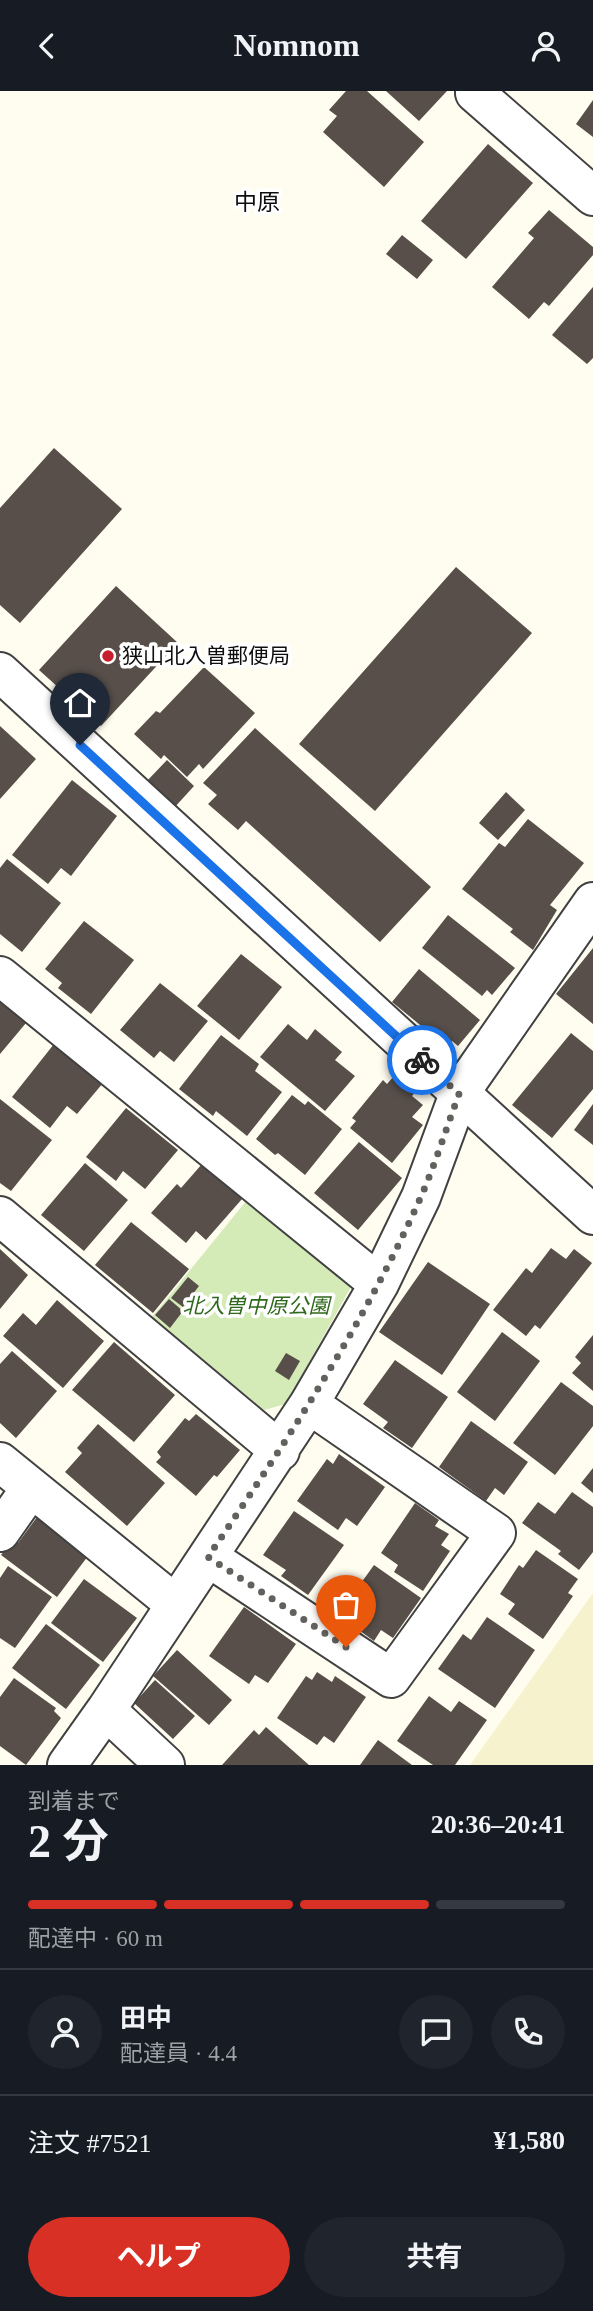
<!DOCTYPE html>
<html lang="ja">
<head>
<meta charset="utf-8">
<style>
  body { margin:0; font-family:"Times New Roman","Noto Sans JP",serif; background:#20242c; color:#f1f3f6; height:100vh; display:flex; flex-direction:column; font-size:26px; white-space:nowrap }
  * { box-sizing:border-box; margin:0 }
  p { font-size:23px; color:#9ea1a6 }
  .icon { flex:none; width:38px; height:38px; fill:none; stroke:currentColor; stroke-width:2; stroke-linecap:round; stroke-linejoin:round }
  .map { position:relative; height:1674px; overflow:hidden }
  .sheet { display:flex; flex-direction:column; background:#171b24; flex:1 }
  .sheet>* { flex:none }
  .pin { position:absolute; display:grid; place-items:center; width:60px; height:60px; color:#fff; margin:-72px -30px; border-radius:50% 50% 50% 0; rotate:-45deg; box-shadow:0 0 7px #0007 }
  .pin .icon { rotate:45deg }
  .courier { position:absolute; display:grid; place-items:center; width:70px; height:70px; margin:-35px; border:5px solid #1a73e8; border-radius:50%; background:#fff; color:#222; box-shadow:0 2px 9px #0007 }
  .head em { font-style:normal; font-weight:700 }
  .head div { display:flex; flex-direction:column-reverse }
  .head { display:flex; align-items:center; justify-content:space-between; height:119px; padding:0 28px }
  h1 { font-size:46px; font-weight:700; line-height:52px }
  .bar { display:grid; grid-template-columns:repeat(4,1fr); gap:10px 7px; align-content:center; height:84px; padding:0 28px }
  .bar i { height:9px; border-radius:5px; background:#363941 }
  .bar .selected { background:#d93025 }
  .bar p { grid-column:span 4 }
  .line { display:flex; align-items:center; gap:18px; padding:0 28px; border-top:2px solid #363941 }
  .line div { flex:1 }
  .round { display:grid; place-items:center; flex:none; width:74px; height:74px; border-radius:37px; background:#20242c }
  .primary-button { display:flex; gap:14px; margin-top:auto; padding:14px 28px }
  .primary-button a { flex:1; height:80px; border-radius:42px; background:#d93025; color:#fff; font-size:28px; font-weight:700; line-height:80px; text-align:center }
  .primary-button a+a { background:#20242c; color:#f1f3f6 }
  header { display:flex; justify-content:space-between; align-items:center; height:91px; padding:0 28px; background:#171b24; font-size:32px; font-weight:700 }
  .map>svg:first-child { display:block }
  .farmland { fill:#f6f2ce }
  .green { fill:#d4ebb7 }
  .building { fill:#584f4a }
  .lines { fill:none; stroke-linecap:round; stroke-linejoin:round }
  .minor-casing { stroke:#414141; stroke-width:42 }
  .minor { stroke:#fff; stroke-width:38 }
  .done { stroke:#62615d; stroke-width:7; stroke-dasharray:0 12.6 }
  .route { stroke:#1a73e8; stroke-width:9 }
  .poi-dot { fill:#c5202c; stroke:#fff; stroke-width:2.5 }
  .labels { text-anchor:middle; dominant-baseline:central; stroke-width:7; stroke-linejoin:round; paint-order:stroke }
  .poi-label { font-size:21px; fill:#0e0e0e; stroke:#fff; text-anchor:start }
  .park-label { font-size:21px; font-style:italic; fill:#2e691b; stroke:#fff }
  .neighbourhood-label { font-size:23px; fill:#0e0e0e; stroke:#fff }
</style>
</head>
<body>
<header><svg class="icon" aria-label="back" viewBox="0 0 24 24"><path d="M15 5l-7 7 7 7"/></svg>Nomnom<svg class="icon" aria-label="person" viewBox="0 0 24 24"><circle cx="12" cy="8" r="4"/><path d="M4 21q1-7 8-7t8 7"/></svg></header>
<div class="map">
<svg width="593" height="1674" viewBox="0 0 593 1674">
  <rect width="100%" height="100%" fill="#fffcf0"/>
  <path class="farmland" d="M593,1502v172h-123l57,-80z"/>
  <path class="green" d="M247,1109l105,85 -66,119 -22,6 -112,-93z"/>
  <path class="building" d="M346,0h21l57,51 -40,45 -61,-55 14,-16 -8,-6z
    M386,0h61l-28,30z
    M593,9v37l-17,-13z
    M488,53l45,39 -67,76 -45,-38z
    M549,119l44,37v8l-44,51 -5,-4 -15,17 -37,-32 42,-49 -6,-5z
    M402,144l31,25 -16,19 -31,-25z
    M593,196v71l-6,6 -35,-29z
    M54,357l68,61 -102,114 -20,-18v-97z
    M456,476l76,66 -157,178 -76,-67z
    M116,495l62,57 -77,83 -62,-56z
    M204,576l51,46 -52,56 -4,-5 -12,13 -23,-22 -3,4 -27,-25 22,-23 4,2z
    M0,635l36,33 -36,40z
    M255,637l176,159 -51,55 -134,-121 -8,9 -30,-26 9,-9 -14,-12z
    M167,669l27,26 -20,22 -28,-26z
    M72,689l45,36 -46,60 -10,-8 -13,16 -36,-29z
    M506,701l19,18 -27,30 -19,-17z
    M528,728l56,44 -34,42 7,5 -24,40 -23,-18 3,-3 -51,-40 37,-46 6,4z
    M7,768l54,44 -39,49 -22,-18v-66z
    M448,824l67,53 -23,27 -5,-5 -5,6 -60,-48z
    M84,830l50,39 -43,54 -33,-26 4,-5 -17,-14z
    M593,857v76l-37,-30z
    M241,863l41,33 -43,53 -42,-34z
    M419,878l61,51 -22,26 -6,-5 -5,6 -55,-45z
    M160,892l48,38 -34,41 -14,-11 -6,7 -34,-28z
    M0,911l26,21 -26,31z
    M288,933l19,16 8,-11 27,23 -7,8 20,16 -30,35 -65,-54z
    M571,942l22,18v38l-41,49 -40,-33z
    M221,944l38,29 -4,7 27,21 -35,44 -31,-25 -3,5 -34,-27z
    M54,953l49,39 -26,31 -10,-8 -17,22 -38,-31z
    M394,985l7,7 3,-5 14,11 -6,7 11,9 -11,12 11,8 -31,38 -42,-35 6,-7 -4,-3 31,-38 4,4z
    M292,1004l13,10 3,-4 34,28 -37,46 -27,-22 -3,2 -19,-16z
    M0,1008l52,41 -41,51 -11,-8z
    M593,1013v41l-19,-15z
    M126,1017l52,42 -33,39 -22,-18 -7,10 -30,-24z
    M359,1051l43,36 -44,52 -44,-37z
    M85,1072l43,37 -44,51 -43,-36z
    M202,1073l40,35 -36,41 -10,-9 -10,12 -35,-30 26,-29 4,4z
    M131,1131l58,47 -36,44 -58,-48z
    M551,1157l15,11 8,-10 18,14 -52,66 -5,-4 -9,11 -33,-26 33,-42 6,5z
    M0,1158l28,26 -28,34z
    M428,1171l62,42 -48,71 -63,-43z
    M188,1186l11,9 -16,21 -12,-9z
    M169,1208l14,12 -13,17 -15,-13z
    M57,1209l47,41 -41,47 -60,-52 20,-23 13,12z
    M502,1241l38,29 -45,60 -38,-29z
    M593,1244v56l-21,-18 9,-10 -6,-6z
    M114,1251l61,53 -41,47 -62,-52z
    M12,1260l45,40 -41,47 -16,-15v-59z
    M286,1262l14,8 -11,19 -14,-9z
    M395,1269l53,37 -36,51 -29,-20 5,-6 -25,-18z
    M561,1291l32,24v20l-38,49 -42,-32z
    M196,1323l44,36 -23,27 -3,-2 -18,21 -40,-34 5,-5 -4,-5 28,-34 4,3z
    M471,1330l57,41 -24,33 -9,-7 -9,13 -47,-34z
    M98,1333l67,59 -38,43 -62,-54 17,-19 -5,-5z
    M339,1363l46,33 -28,39 -11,-8 -8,12 -41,-29 30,-42 6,5z
    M593,1377v25l-12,-10z
    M572,1401l21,15v45l-14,18 -21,-16 3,-3 -39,-28 16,-21 17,12z
    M415,1412l24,17 -4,6 14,8 -8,11 9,6 -27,40 -29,-19 4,-7 -17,-12z
    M294,1420l50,34 -36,50 -27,-19 5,-6 -23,-15z
    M37,1426l51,39 -31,41 -56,-42 12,-16 5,4z
    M536,1459l42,29 -10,14 5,3 -30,43 -35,-25 7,-10 -15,-10 19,-29 4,3z
    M374,1474l47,33 -28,40 -12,-8 -7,11 -36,-26z
    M8,1475l44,31 -37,51 -15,-10v-60z
    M84,1488l53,39 -34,44 -52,-39z
    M244,1516l52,37 -28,39 -13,-8 -6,9 -40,-28z
    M487,1526l48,33 -40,58 -57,-39 25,-35 8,6z
    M46,1533l54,41 -34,44 -54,-41z
    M177,1559l55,50 -23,25 -56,-49z
    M317,1581l15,10 3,-6 31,21 -32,46 -10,-7 -7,9 -40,-27 29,-42 6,4z
    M14,1587l42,30 -2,3 7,7 -35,47 -26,-19v-49z
    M155,1589l40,36 -22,23 -39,-36z
    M429,1605l22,16 8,-11 28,19 -32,45h-22l-36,-24z
    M266,1636l43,38h-87l32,-35 5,5z
    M378,1649l34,25h-52z"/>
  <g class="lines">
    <defs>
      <path id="minor" d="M476,0l-1,2 118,103
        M0,581l593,543
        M0,885l379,308
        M0,1125l280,235
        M0,1371l175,142
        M0,1441l31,-44
        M208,1466l183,121 105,-145 -187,-129
        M106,1619l59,55
        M67,1674l39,-55 203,-306 70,-120 42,-87 38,-103 134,-192"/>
    </defs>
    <use href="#minor" class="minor-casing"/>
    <use href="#minor" class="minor"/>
  </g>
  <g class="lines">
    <path class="done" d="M346,1556l-138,-90c78,-115 155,-231 212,-358 15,-34 26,-70 39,-105l-37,-34"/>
    <path class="route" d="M80,654l342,315"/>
  </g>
  <circle class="poi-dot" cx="108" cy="565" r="7"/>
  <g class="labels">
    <g class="poi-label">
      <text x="122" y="565">狭山北入曽郵便局</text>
    </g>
    <g class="park-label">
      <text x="256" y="1215">北入曽中原公園</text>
    </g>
    <g class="neighbourhood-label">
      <text x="257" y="111">中原</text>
    </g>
  </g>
</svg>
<div class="pin" style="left:346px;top:1556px;background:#ea580c"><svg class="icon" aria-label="bag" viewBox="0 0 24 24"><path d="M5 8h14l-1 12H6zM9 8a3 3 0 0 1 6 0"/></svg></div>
<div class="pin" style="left:80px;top:654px;background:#1f2937"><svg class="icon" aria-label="home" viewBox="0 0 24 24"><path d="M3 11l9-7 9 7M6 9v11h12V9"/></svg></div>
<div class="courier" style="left:422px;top:969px"><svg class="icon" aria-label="bike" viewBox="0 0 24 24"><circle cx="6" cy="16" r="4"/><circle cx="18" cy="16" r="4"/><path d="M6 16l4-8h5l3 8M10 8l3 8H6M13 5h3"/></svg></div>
</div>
<section class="sheet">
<div class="head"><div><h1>2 分</h1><p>到着まで</p></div><em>20:36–20:41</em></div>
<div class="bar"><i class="selected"></i><i class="selected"></i><i class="selected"></i><i></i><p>配達中 · 60 m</p></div>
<div class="line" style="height:126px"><a class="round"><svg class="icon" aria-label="person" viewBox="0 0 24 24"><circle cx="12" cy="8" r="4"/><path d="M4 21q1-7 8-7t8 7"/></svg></a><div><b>田中</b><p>配達員 · 4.4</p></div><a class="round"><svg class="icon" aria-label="chat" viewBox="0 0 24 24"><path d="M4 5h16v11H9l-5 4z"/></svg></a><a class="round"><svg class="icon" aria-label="phone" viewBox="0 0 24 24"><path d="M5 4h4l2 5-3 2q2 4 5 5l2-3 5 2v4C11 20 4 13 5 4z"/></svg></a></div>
<div class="line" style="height:91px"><div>注文 #7521</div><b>¥1,580</b></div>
<div class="primary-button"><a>ヘルプ</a><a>共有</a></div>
</section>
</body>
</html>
